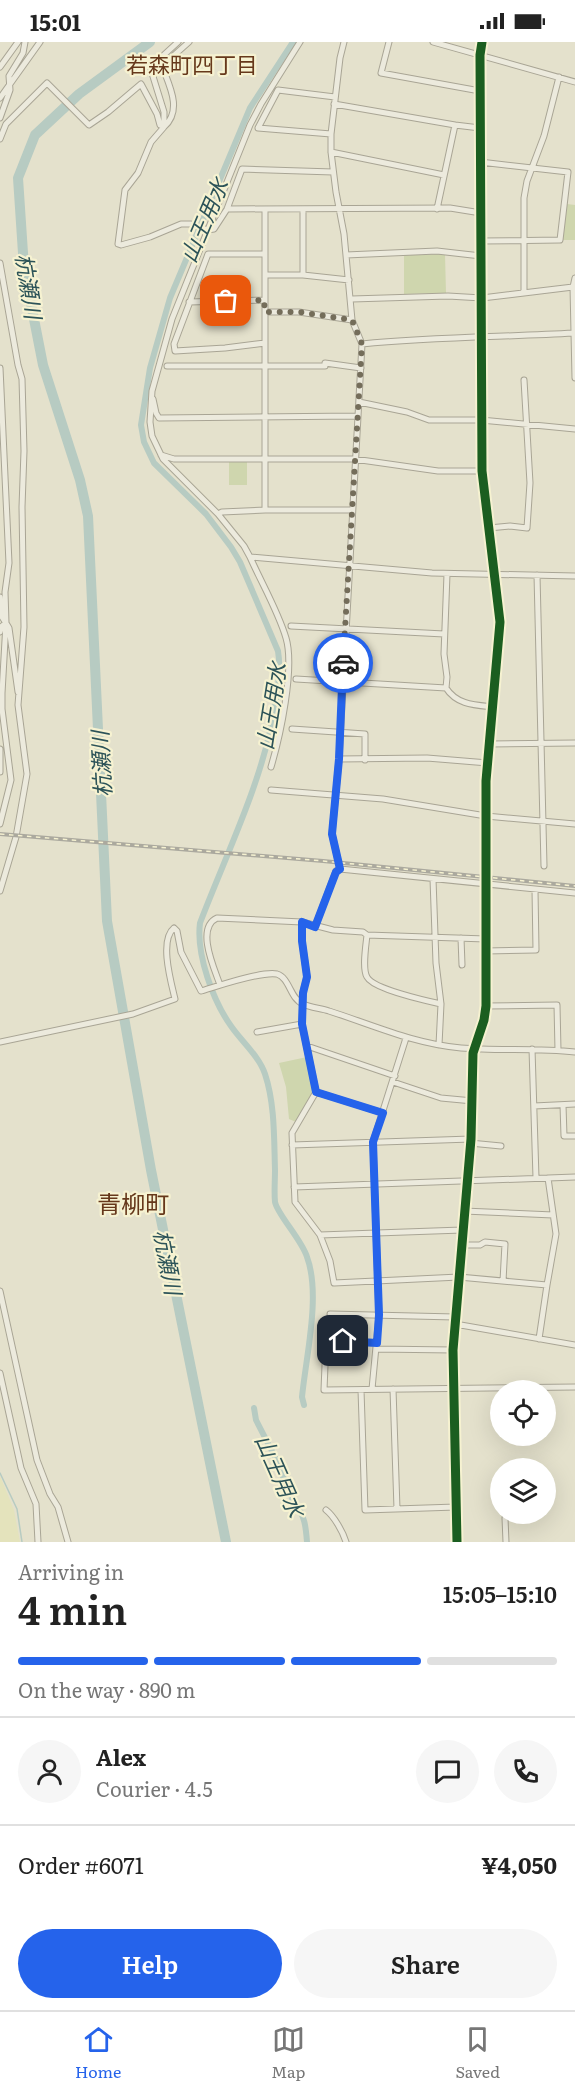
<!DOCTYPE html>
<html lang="en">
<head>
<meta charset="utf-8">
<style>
  body { margin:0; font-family:Literata,"Noto Sans JP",serif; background:#f6f6f6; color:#222; height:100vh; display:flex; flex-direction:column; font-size:22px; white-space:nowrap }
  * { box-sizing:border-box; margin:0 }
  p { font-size:20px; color:#767676 }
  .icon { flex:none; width:33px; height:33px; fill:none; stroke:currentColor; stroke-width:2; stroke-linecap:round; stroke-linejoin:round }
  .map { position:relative; height:1500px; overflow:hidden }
  .details { display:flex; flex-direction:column; background:#fff; flex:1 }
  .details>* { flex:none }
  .controls { position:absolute; left:490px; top:1338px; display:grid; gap:12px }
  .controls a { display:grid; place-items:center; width:66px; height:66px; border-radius:50%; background:#fff; box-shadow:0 6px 24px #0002; font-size:30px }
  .pin { position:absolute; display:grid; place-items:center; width:51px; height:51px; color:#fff; margin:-26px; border-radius:12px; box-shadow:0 3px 9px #0006 }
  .courier { position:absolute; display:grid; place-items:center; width:60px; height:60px; margin:-30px; border:4px solid #2563eb; border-radius:50%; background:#fff; color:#222; box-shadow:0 2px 8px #0007 }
  .head em { font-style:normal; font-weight:600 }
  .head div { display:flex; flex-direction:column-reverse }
  .head { display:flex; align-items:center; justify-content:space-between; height:102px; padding:0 18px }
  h1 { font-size:39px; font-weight:600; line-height:45px }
  .bar { display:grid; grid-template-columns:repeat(4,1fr); gap:9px 6px; align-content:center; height:72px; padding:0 18px }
  .bar i { height:8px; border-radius:4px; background:#e0e0e0 }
  .bar .active { background:#2563eb }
  .bar p { grid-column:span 4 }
  .line { display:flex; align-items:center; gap:15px; padding:0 18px; border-top:2px solid #e0e0e0 }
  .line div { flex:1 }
  .round { display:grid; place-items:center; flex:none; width:63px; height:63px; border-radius:32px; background:#f6f6f6 }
  .cta { display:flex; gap:12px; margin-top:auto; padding:12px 18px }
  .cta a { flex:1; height:69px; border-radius:36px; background:#2563eb; color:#fff; font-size:24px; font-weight:600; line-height:69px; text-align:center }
  .cta a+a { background:#f6f6f6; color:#222 }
  .status { display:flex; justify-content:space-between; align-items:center; height:42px; padding:0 30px; background:#fff; direction:ltr }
  .status svg { height:16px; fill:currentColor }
  .menu { display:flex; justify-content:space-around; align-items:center; height:84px; border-top:2px solid #e0e0e0; background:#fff; font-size:16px; color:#767676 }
  .menu a { display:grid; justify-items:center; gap:3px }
  .menu .active { color:#2563eb }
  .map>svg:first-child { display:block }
  .farmland { fill:#e4e3bc }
  .green { fill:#cfd6ae }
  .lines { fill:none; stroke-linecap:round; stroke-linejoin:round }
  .stream { stroke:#b7cbc2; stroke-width:1.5 }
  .canal { stroke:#b7cbc2; stroke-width:6 }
  .river { stroke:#b7cbc2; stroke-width:10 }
  .street-casing { stroke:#a9a595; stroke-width:7 }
  .street { stroke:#eceadd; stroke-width:5 }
  .rail-casing { stroke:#aba99e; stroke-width:4 }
  .rail { stroke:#f6f2d1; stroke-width:1.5; stroke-dasharray:4.5; stroke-linecap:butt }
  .cycleway-casing { stroke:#f6f2d1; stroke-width:13 }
  .cycleway { stroke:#1b5e20; stroke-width:9 }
  .done { stroke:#746d5a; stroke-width:6; stroke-dasharray:0 10.8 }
  .route { stroke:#2563eb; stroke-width:8 }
  .labels { text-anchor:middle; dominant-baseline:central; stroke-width:4.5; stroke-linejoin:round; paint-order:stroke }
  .neighbourhood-label { font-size:22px; fill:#66381b; stroke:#f6f2d1 }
  .water-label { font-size:22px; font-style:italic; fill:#2c5358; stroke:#f6f2d1 }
  .quarter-label { font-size:24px; fill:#66381b; stroke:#f6f2d1 }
</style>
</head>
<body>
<div class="status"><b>15:01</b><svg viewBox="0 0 49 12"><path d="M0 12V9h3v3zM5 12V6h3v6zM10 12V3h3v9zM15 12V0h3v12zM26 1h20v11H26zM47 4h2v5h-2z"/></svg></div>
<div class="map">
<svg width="575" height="1500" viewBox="0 0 575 1500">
  <rect width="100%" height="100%" fill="#e4e1cc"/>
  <path class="farmland" d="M0,1434l14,34 6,32h-20z"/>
  <path class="green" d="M567,162l8,1v35h-12z
    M436,212h9l1,39 -42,1v-39z
    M229,419h18v24h-18z
    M307,1015l8,35 -19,30 -7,-3 -3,-32 -7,-24z"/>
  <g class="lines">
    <path class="stream" d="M0,1431l17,36 5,33"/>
    <path class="canal" d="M293,0l-43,66 -80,190 -20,70 -9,57 3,17 10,21 52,51 25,33 9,15 38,89c3,18 0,36 -3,55 -12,75 -48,146 -75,217 -4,31 13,78 31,103 11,16 28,30 34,48 10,30 9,65 10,96 0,10 -1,22 0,32 2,12 27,38 32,55 14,38 -1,99 -5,140l2,8
      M254,1366l2,12 18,35 21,50c10,9 11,24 12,37"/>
    <path class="river" d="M150,0l-71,52 -44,41 -17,43 6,90 19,97 37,115 8,36 19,405 44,249 75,372"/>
    <defs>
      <path id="street" d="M178,0l-24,22 -3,6 13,42v15l-13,15 -13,31 -13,17 -7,54 3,1 29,-8 31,-13h10l17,6 6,-1 13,-20 15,-40 91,3
        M300,0l-39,62 -11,21 -78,194 -20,72 -2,31 2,14 11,23 55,55 26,32 6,11 182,16 143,3
        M389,0l-8,31 99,18
        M433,0l142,40
        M0,25l18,-25
        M0,56l40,-56
        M334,62l121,21 25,3
        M0,76l10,-28 -1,-14 14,-23 2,-11
        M331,92l-73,-6 20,-38 57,7
        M0,97l6,-15 41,-41 42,42 19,-13 33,-28 16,30 3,11 4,2c19,-17 5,-42 -2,-61l27,-24
        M331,110l113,23
        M480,120l88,10 -8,68 -79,1
        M227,167l223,-1 31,5
        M437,167l18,-84
        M265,168v300h86
        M265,212h-57l-34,90 1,7 50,-3 40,-5
        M346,213l91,-4 44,5
        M0,221l18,102 4,14 2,72 -2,56 2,120 -6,78 9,69 -11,63 -16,54
        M265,233h38l46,5
        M303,233v-66
        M575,236l-2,9 2,91
        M524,251v-95l3,-17 17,-45 15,-59
        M352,257l96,-3 34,2 91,-11
        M189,260l75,-2
        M265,270h34l53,8
        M362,302c71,-7 141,-7 212,-11
        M167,324h158v-3l36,5
        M0,326l9,195 -4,29 1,31 -4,70v16l9,71 -11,44
        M153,357l3,14 3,5 198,-2
        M359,360l48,10 22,8h52l94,9
        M161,413l13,4h180l84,12h44
        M218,472l4,-2 43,-2
        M489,486l21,-2 17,2 3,-45 -6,-103
        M250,515c12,27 28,54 36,81 9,30 -6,99 -15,129
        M537,533l7,291
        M0,555l2,20 4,6 -4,3 -2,6
        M6,581l3,5 9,64
        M291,584l153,8
        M296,637l150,9c11,17 29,17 48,19
        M446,646l1,-11 -3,-23 3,-80
        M292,687l73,5v26
        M490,702l85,-1
        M0,707v23
        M339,717l88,-1 61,5
        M271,748l112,9 103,17 89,8
        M340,827l235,24
        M433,837l3,84 5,41 -2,41
        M302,880v19l5,36 -4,15 -1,32 14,68 -24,41 3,69 25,33 10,26 4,22 125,-6 88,8 9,-51 -8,-56
        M315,885l21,-56 4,-2 -8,-35 7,-75 23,-415 -10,-24 -8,-86 -8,-42 -5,-40v-18l9,-76 4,-16
        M461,896l1,27
        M486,909l50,-1 -1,-60
        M220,943c-5,-15 -25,-57 -3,-67l85,4 31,8 30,2 4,3
        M441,962c-14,-3 -68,-15 -74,-27 -5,-8 -1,-32 0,-42l119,4
        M486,964l71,-1 1,45
        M257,990l45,-8
        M0,1000l133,-28 42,-15c-4,-17 -16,-59 -1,-71l3,3 4,21 20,39c17,-5 60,-20 76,-17 13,4 13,25 26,30 8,4 18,4 26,7 44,14 85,33 132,37 38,3 76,0 114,4
        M307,1004l88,30
        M532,1007l4,129
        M393,1040l48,16 32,3
        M316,1050l67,21
        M563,1063l1,31h11
        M534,1064l41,-2
        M470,1101l31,3
        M292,1103l179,-6
        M294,1145l281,-10
        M464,1169l89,4
        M320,1193l142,-5
        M461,1203h19l5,-3 20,2 -2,37
        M0,1249l37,169 13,34 8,13 10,35
        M330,1272l125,3
        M455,1282l120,21
        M539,1297l8,-54
        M377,1301l-51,-2 -2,49 251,-3
        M376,1307l77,1
        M0,1331l21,95 15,36 2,38
        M372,1347l7,-74 -6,-173 33,-104
        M393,1347l4,120
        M361,1348l4,120 91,-3
        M326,1468c8,6 17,22 20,32
        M505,1476l1,24
        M457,1500l-4,-192 18,-211 2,-86 11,-33 2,-14v-225l14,-159 -18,-151 -2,-416 2,-13"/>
    </defs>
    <use href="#street" class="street-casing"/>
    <use href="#street" class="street"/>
    <defs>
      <path id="rail" d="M0,792l323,27 252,25"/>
    </defs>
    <use href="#rail" class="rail-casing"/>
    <use href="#rail" class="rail"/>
    <defs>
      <path id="cycleway" d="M457,1500l-4,-192 18,-211 2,-86 11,-33 2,-14v-225l14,-159 -18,-151 -2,-416 2,-13"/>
    </defs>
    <use href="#cycleway" class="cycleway-casing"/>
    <use href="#cycleway" class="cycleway"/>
  </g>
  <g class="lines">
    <path class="done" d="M226,259l38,-1 1,12h34l53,8 10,24 -19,319"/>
    <path class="route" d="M343,621l-4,96 -7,75 8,35 -4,3 -21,55 -13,-5v19l5,36 -4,16 -1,31 14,68 67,21 -10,29 6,173 -2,28 -34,-2"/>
  </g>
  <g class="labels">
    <g class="neighbourhood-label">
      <text x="192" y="21">若森町四丁目</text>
    </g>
    <g class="water-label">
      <text transform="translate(203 178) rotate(-67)">山王用水</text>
      <text transform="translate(30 244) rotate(81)">杭瀬川</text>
      <text transform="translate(270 664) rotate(-81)">山王用水</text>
      <text transform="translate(100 722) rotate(-93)">杭瀬川</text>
      <text transform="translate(169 1220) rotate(79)">杭瀬川</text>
      <text transform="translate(281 1433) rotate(66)">山王用水</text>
    </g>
    <g class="quarter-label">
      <text x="133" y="1160">青柳町</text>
    </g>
  </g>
</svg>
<div class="controls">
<a><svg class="icon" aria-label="locate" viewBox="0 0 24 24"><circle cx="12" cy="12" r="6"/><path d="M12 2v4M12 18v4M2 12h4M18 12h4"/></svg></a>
<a><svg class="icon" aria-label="layers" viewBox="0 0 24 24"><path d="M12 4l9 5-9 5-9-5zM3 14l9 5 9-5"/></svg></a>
</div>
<div class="pin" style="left:226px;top:259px;background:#ea580c"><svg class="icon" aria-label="bag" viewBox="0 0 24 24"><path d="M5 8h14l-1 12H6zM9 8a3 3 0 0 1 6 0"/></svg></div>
<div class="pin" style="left:343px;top:1299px;background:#1f2937"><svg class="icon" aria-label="home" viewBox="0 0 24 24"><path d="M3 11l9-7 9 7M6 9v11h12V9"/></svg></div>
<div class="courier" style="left:343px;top:621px"><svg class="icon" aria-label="car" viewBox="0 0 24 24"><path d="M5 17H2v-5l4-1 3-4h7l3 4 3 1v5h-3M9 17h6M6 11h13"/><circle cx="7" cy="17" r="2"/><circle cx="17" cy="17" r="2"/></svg></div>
</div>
<section class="details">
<div class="head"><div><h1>4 min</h1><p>Arriving in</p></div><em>15:05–15:10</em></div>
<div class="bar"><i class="active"></i><i class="active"></i><i class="active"></i><i></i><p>On the way · 890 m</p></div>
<div class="line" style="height:108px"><a class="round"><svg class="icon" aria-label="person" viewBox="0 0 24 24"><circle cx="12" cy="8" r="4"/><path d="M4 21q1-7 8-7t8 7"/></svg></a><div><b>Alex</b><p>Courier · 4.5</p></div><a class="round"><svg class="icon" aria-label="chat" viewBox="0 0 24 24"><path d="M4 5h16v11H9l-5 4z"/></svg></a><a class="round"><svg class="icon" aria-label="phone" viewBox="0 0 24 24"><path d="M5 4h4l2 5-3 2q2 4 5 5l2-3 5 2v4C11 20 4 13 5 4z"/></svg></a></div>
<div class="line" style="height:78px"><div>Order #6071</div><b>¥4,050</b></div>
<div class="cta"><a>Help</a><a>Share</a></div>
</section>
<nav class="menu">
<a class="active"><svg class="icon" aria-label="home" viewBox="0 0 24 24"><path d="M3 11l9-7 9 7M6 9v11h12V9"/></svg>Home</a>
<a><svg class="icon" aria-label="map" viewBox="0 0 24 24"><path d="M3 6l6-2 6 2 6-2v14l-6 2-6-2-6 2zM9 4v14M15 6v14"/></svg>Map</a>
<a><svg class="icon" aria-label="saved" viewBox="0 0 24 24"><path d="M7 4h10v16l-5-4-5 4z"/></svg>Saved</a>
</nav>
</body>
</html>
